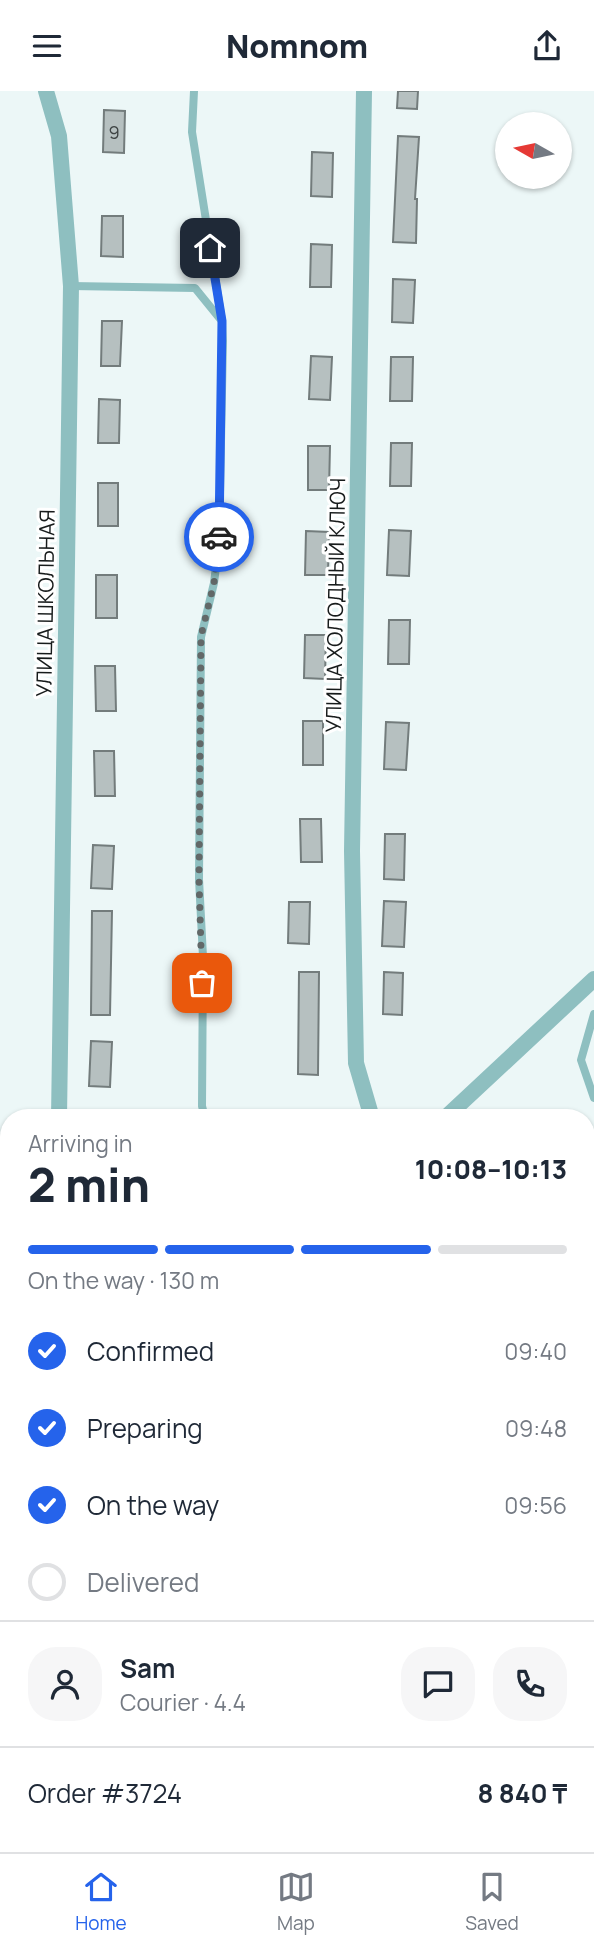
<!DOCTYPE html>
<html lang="en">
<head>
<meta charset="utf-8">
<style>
  body { margin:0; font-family:Manrope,sans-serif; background:#f6f6f7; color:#1f2937; height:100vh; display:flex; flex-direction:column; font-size:26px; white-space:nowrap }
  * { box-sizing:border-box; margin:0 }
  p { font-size:23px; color:#747a83 }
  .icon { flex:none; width:38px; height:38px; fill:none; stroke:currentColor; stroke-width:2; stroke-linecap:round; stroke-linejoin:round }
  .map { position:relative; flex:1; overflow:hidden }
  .side { position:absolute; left:0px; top:1018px; width:595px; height:744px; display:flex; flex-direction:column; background:#fff; border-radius:28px 28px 0 0; box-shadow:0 2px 5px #0004 }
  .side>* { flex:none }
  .needle { width:46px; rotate:279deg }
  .controls { position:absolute; left:495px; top:21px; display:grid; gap:14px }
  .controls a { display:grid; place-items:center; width:77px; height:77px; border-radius:50%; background:#fff; box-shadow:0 2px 5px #0004; font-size:35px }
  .pin { position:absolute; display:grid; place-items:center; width:60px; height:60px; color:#fff; margin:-30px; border-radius:14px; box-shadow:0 4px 10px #0006 }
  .courier { position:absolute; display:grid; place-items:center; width:70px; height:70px; margin:-35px; border:5px solid #2563eb; border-radius:50%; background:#fff; color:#222; box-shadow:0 2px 9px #0007 }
  .overview em { font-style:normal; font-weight:800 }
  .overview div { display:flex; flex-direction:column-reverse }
  .overview { display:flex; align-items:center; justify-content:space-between; height:119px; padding:0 28px }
  h1 { font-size:46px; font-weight:800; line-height:52px }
  .bar { display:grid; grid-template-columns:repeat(4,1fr); gap:10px 7px; align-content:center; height:84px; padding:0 28px }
  .bar i { height:9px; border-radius:5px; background:#e0e1e3 }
  .bar .on { background:#2563eb }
  .bar p { grid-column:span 4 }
  .line { display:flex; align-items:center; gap:18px; padding:0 28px; border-top:2px solid #e0e1e3 }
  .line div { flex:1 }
  .round { display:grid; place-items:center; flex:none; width:74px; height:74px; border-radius:28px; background:#f6f6f7 }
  ol { padding:0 28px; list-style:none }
  li { display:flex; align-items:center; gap:21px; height:77px }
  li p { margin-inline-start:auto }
  li .icon { padding:7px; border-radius:50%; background:#2563eb; color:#fff; stroke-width:4 }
  li:last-child { color:#747a83 }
  li i { width:38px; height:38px; border:4px solid #e0e1e3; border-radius:50% }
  header { display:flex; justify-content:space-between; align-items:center; height:91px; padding:0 28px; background:#fff; font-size:32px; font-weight:800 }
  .dock { display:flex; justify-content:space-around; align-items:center; height:98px; border-top:2px solid #e0e1e3; background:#fff; font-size:19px; color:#747a83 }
  .dock a { display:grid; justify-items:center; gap:4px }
  .dock .on { color:#2563eb }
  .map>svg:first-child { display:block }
  .built { fill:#d9eded }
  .building { fill:#b6c0c0; stroke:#737c7c; stroke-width:2 }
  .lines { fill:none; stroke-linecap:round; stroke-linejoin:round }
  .service { stroke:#8ebfc0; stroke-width:8 }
  .minor { stroke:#8ebfc0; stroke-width:16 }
  .done { stroke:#626868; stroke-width:7; stroke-dasharray:0 12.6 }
  .route { stroke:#2563eb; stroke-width:9 }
  .labels { text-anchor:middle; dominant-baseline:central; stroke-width:6; stroke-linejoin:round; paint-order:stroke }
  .number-label { font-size:18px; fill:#3f4444 }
  .street-label { font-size:21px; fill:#171b1b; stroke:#fff }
</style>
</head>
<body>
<header><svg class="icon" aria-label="menu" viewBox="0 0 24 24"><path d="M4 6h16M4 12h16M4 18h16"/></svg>Nomnom<svg class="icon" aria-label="share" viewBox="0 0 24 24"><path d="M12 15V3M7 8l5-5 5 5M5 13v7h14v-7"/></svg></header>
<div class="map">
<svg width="594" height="1761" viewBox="0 0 594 1761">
  <rect width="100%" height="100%" fill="#ecf7f7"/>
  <path class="built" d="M0,1347h9v398l-9,-1z"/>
  <path class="building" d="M398,0h20l-1,18 -20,-1z
    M104,19l21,1 -1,42 -21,-1z
    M398,45l21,1 -4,62h2l-1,44 -23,-1z
    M312,61l21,1 -1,44 -21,-1z
    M102,125h21v41l-22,-1z
    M311,153l21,1 -1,42h-21z
    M393,188l22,1 -2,43 -21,-1z
    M102,230h20l-2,45h-19z
    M311,265l21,1 -2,43 -21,-1z
    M391,266h22l-1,44h-22z
    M99,308l21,1 -1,43h-21z
    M391,352h21l-1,43h-21z
    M308,355h22l-1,44h-21z
    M98,392h20v43h-20z
    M389,439l22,1 -2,45 -22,-1z
    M306,440l23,1 -1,43h-23z
    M96,484h21v43h-21z
    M389,529h21l-1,44h-21z
    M305,544h21l-1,44 -21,-1z
    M95,575h20l1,45h-20z
    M303,630h20v44h-20z
    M386,631l23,1 -3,47 -22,-1z
    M94,660h20l1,45h-20z
    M300,728h21l1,43h-21z
    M385,743h20l-1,46 -20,-1z
    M93,754l21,1 -2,43 -21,-1z
    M384,810l22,1 -2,45 -22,-1z
    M289,811h21l-1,42 -21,-1z
    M92,820h20l-2,104h-19z
    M299,881h20l-1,103 -20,-1z
    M384,881l19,1 -1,42 -19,-1z
    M91,950l21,1 -2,45 -21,-1z"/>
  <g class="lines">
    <path class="service" d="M194,0l-2,41 30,189 1,20 -4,201 -5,41 -13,54 -2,242 4,78 -1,149 3,12
      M71,195l124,2 26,32
      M594,923l-13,46 13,38
      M586,1363l8,2
      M360,1761l20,-7"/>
    <path class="minor" d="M46,0l13,45 12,150 -12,832
      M364,0l-12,760 4,212 16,55
      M445,1027l149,-139
      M0,1303h9
      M244,1754v7
      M530,1754l1,7
      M57,1761v-7"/>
  </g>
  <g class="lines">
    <path class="done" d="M202,892l-3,-104 2,-243 13,-53 5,-46"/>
    <path class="route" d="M210,157l12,73 -3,216"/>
  </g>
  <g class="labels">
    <g class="number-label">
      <text x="114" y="41">9</text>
    </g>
    <g class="street-label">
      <text transform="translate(45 512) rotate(-89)">УЛИЦА ШКОЛЬНАЯ</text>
      <text transform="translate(335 514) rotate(-89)">УЛИЦА ХОЛОДНЫЙ КЛЮЧ</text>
    </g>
  </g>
</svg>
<div class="controls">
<a><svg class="needle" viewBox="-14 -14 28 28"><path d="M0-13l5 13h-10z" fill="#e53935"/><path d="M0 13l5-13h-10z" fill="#747a83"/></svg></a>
</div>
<div class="pin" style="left:202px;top:892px;background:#ea580c"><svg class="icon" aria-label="bag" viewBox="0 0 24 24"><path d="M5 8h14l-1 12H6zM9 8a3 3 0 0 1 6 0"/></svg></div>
<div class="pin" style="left:210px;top:157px;background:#1f2937"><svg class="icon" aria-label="home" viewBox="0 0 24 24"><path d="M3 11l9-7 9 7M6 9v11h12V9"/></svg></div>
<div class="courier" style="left:219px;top:446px"><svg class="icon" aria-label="car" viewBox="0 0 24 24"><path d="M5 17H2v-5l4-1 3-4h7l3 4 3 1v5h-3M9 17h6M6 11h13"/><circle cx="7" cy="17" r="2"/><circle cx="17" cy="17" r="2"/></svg></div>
<section class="side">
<div class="overview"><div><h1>2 min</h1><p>Arriving in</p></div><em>10:08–10:13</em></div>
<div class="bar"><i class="on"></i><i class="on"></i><i class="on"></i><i></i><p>On the way · 130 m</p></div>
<ol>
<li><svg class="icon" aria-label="check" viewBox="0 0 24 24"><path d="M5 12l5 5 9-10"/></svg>Confirmed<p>09:40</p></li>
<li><svg class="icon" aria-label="check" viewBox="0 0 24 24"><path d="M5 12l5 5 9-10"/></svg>Preparing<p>09:48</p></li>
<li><svg class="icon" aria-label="check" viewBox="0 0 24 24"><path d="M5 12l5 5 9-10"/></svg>On the way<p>09:56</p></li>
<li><i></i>Delivered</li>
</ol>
<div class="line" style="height:126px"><a class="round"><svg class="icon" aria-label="person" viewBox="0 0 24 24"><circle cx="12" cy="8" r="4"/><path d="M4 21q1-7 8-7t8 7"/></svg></a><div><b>Sam</b><p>Courier · 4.4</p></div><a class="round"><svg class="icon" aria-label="chat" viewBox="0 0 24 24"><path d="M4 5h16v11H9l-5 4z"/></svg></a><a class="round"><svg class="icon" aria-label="phone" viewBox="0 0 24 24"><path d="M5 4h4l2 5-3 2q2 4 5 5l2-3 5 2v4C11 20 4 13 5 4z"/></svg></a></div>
<div class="line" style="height:91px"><div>Order #3724</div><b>8 840 ₸</b></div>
</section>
</div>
<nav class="dock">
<a class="on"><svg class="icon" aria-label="home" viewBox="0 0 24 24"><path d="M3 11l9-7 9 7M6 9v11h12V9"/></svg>Home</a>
<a><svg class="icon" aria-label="map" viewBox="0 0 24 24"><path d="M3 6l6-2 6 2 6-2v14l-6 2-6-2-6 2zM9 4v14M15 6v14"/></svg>Map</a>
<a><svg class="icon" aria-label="saved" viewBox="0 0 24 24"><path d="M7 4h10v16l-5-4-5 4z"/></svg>Saved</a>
</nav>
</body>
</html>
